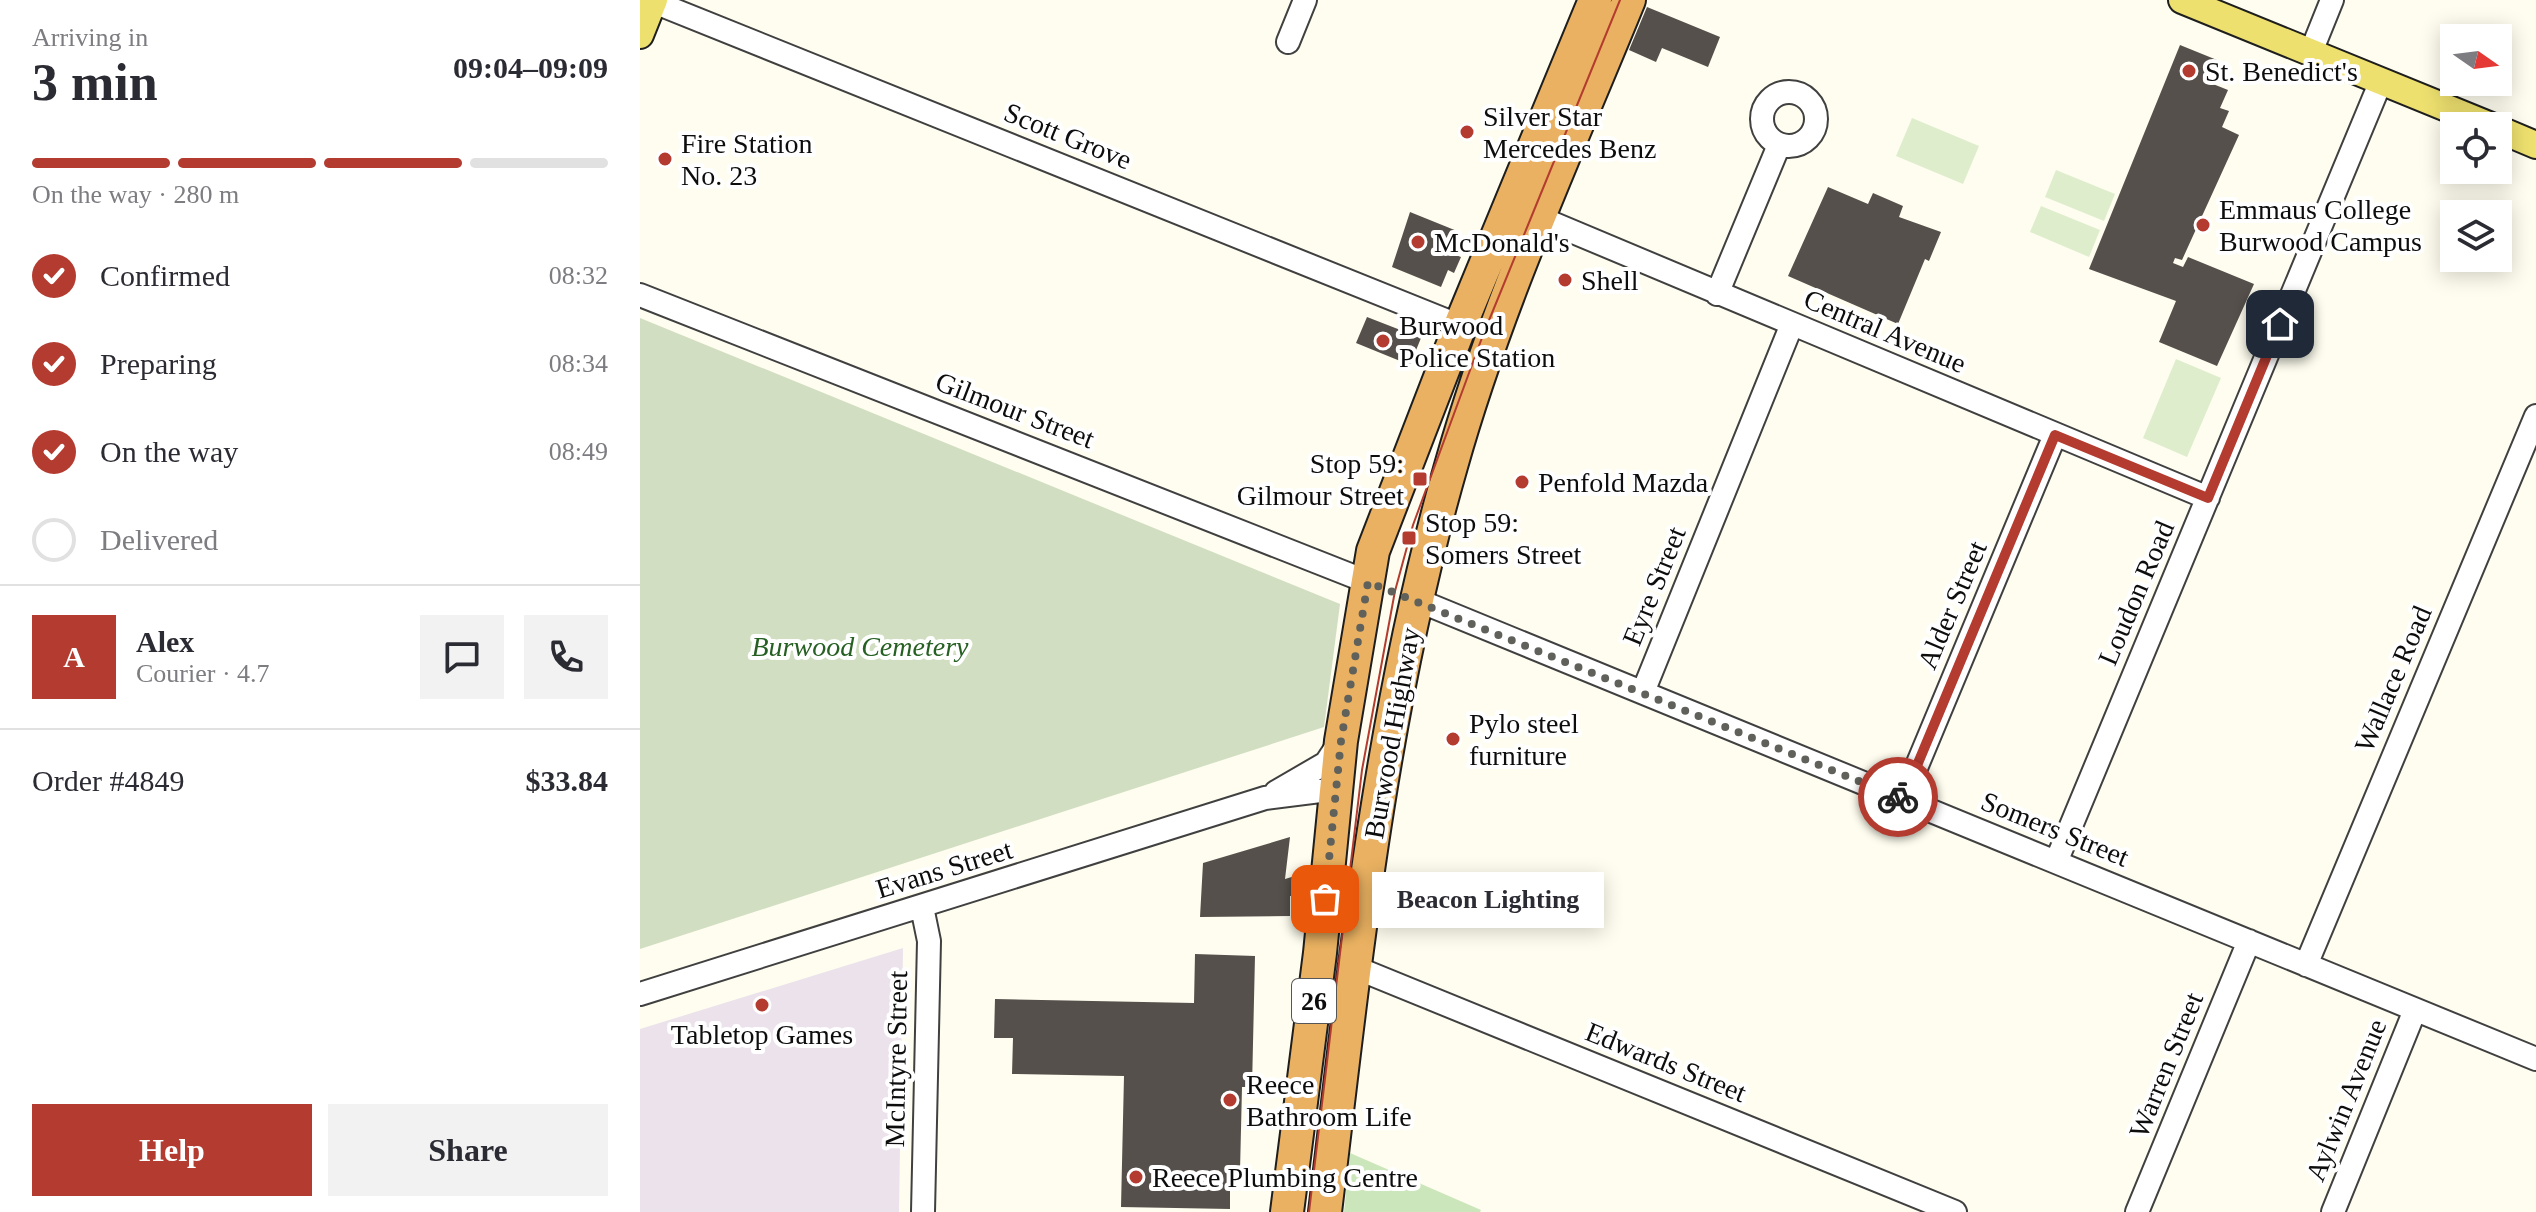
<!DOCTYPE html>
<html lang="en">
<head>
<meta charset="utf-8">
<style>
  body { margin:0; font-family:Georgia,serif; background:#f2f2f3; color:#2b2b33; height:100vh; display:flex; flex-direction:column; font-size:30px; white-space:nowrap }
  * { box-sizing:border-box; margin:0 }
  p { font-size:26px; color:#7c7c81 }
  .icon { flex:none; width:44px; height:44px; fill:none; stroke:currentColor; stroke-width:2; stroke-linecap:round; stroke-linejoin:round }
  .map { position:relative; flex:1; overflow:hidden }
  .side { display:flex; flex-direction:column; background:#fff; width:640px }
  .side>* { flex:none }
  .needle { width:52px; rotate:104deg }
  .tools { position:absolute; left:1800px; top:24px; display:grid; gap:16px }
  .tools a { display:grid; place-items:center; width:72px; height:72px; border-radius:0px; background:#fff; box-shadow:0 4px 20px #0003; font-size:40px }
  .pin { position:absolute; display:grid; place-items:center; width:68px; height:68px; color:#fff; margin:-34px; border-radius:16px; box-shadow:0 4px 12px #0006 }
  .courier { position:absolute; display:grid; place-items:center; width:80px; height:80px; margin:-40px; border:6px solid #b33b30; border-radius:50%; background:#fff; color:#222; box-shadow:0 2px 10px #0007 }
  .bubble { position:absolute; height:56px; border-radius:0px; background:#fff; box-shadow:0 4px 20px #0003; font-size:26px; font-weight:700; line-height:56px; text-align:center }
  .headline em { font-style:normal; font-weight:700 }
  .headline div { display:flex; flex-direction:column-reverse }
  .headline { display:flex; align-items:center; justify-content:space-between; height:136px; padding:0 32px }
  h1 { font-size:52px; font-weight:700; line-height:60px }
  .bar { display:grid; grid-template-columns:repeat(4,1fr); gap:12px 8px; align-content:center; height:96px; padding:0 32px }
  .bar i { height:10px; border-radius:6px; background:#e1e1e2 }
  .bar .current { background:#b33b30 }
  .bar p { grid-column:span 4 }
  .line { display:flex; align-items:center; gap:20px; padding:0 32px; border-top:2px solid #e1e1e2 }
  .line div { flex:1 }
  .round { display:grid; place-items:center; flex:none; width:84px; height:84px; border-radius:0px; background:#f2f2f3 }
  ol { padding:0 32px; list-style:none }
  li { display:flex; align-items:center; gap:24px; height:88px }
  li p { margin-inline-start:auto }
  li .icon { padding:8px; border-radius:50%; background:#b33b30; color:#fff; stroke-width:4 }
  li:last-child { color:#7c7c81 }
  li i { width:44px; height:44px; border:4px solid #e1e1e2; border-radius:50% }
  .button { display:flex; gap:16px; margin-top:auto; padding:16px 32px }
  .button a { flex:1; height:92px; border-radius:0px; background:#b33b30; color:#fff; font-size:32px; font-weight:700; line-height:92px; text-align:center }
  .button a+a { background:#f2f2f3; color:#2b2b33 }
  main { display:flex; flex:1; min-height:0 }
  .map>svg:first-child { display:block }
  .industrial { fill:#ebe2eb }
  .green { fill:#cce6bb }
  .cemetery { fill:#d1dec1 }
  .pitch { fill:#deeecc }
  .building { fill:#55504b }
  .lines { fill:none; stroke-linecap:round; stroke-linejoin:round }
  .minor-casing { stroke:#404040; stroke-width:26 }
  .major-casing { stroke:#1e1e1e; stroke-width:30 }
  .highway-casing { stroke:#1e1e1e; stroke-width:36 }
  .minor { stroke:#fff; stroke-width:22 }
  .major { stroke:#eee06f; stroke-width:26 }
  .highway { stroke:#e9b161; stroke-width:32 }
  .tram { stroke:#b33b30; stroke-width:2 }
  .done { stroke:#61615c; stroke-width:8; stroke-dasharray:0 14.4 }
  .route { stroke:#b33b30; stroke-width:10 }
  .poi-dot { fill:#b33b30; stroke:#fff; stroke-width:3 }
  .labels { text-anchor:middle; dominant-baseline:central; stroke-width:8; stroke-linejoin:round; paint-order:stroke }
  .shield { fill:#fff; stroke:#565656; stroke-width:2 }
  .shield-label { font-size:26px; font-weight:bold; fill:#0d0d0d }
  .poi-label { font-size:28px; fill:#0d0d0d; stroke:#fff; text-anchor:start }
  .street-label { font-size:28px; fill:#0d0d0d; stroke:#fff }
  .park-label { font-size:28px; font-style:italic; fill:#276023; stroke:#fff }
</style>
</head>
<body>
<main>
<section class="side">
<div class="headline"><div><h1>3 min</h1><p>Arriving in</p></div><em>09:04–09:09</em></div>
<div class="bar"><i class="current"></i><i class="current"></i><i class="current"></i><i></i><p>On the way · 280 m</p></div>
<ol>
<li><svg class="icon" aria-label="check" viewBox="0 0 24 24"><path d="M5 12l5 5 9-10"/></svg>Confirmed<p>08:32</p></li>
<li><svg class="icon" aria-label="check" viewBox="0 0 24 24"><path d="M5 12l5 5 9-10"/></svg>Preparing<p>08:34</p></li>
<li><svg class="icon" aria-label="check" viewBox="0 0 24 24"><path d="M5 12l5 5 9-10"/></svg>On the way<p>08:49</p></li>
<li><i></i>Delivered</li>
</ol>
<div class="line" style="height:144px"><b class="round" style="background:#b33b30;color:#fff">A</b><div><b>Alex</b><p>Courier · 4.7</p></div><a class="round"><svg class="icon" aria-label="chat" viewBox="0 0 24 24"><path d="M4 5h16v11H9l-5 4z"/></svg></a><a class="round"><svg class="icon" aria-label="phone" viewBox="0 0 24 24"><path d="M5 4h4l2 5-3 2q2 4 5 5l2-3 5 2v4C11 20 4 13 5 4z"/></svg></a></div>
<div class="line" style="height:104px"><div>Order #4849</div><b>$33.84</b></div>
<div class="button"><a>Help</a><a>Share</a></div>
</section>
<div class="map">
<svg width="1896" height="1212" viewBox="0 0 1896 1212">
  <rect width="100%" height="100%" fill="#fefdef"/>
  <path class="industrial" d="M263,948l-4,264h-259v-183z"/>
  <path class="green" d="M710,1153l131,57 -1,2h-136z"/>
  <path class="cemetery" d="M0,318l700,286 -16,123 -684,222z"/>
  <path class="pitch" d="M1272,118l67,28 -16,38 -67,-28z
    M1416,170l59,24 -11,27 -59,-24z
    M1401,206l59,24 -11,27 -59,-25z
    M1536,359l45,19 -34,79 -44,-19z"/>
  <path class="building" d="M1007,7l73,30 -12,30 -46,-19 -6,14 -27,-12z
    M1540,45l37,15 -9,22 20,8 -8,18 9,3 -7,16 17,8 -57,125 -7,-2 -2,5 10,4 5,-10 66,27 -37,82 -58,-24 17,-41 -87,-32z
    M1188,187l40,17 5,-11 30,13 -4,11 42,15 -12,29 -4,-2 -27,65 -110,-48z
    M770,212l47,19 -9,21 13,5 -7,16 -6,-3 -7,17 -49,-20z
    M727,317l54,21 -11,27 -54,-22z
    M650,837l-5,42 20,-6 -3,24 -12,-1v20l-90,1 3,-54z
    M555,954l60,2 -3,131h-10l-2,84 -10,-1v39l-109,-2 3,-131 -112,-2 1,-36h-19l1,-39 199,4z"/>
  <g class="lines">
    <defs>
      <path id="minor" d="M14,2l806,324
        M648,42l17,-42
        M1671,52l21,-52
        M1122 119a27 27 0 1 1 54 0a27 27 0 1 1-54 0Z
        M900,218l668,280
        M1077,294l62,-149
        M0,295l728,287
        M777,600l1119,459
        M1003,692l149,-368
        M636,792l50,-29 13,-20
        M1263,799l152,-364
        M1416,862l325,-781
        M282,907l7,34 -6,271
        M1666,965l230,-549
        M714,967l601,245
        M0,994l625,-196 71,-9
        M1497,1212l112,-271
        M1693,1212l82,-202"/>
      <path id="major" d="M1542,0l309,126
        M0,35l14,-35
        M1858,129l38,16"/>
      <path id="highway" d="M647,1212l33,-259 21,-212 32,-190 87,-225 135,-326
        M685,1212c30,-250 56,-503 126,-746 45,-160 115,-312 178,-466"/>
    </defs>
    <use href="#minor" class="minor-casing"/>
    <use href="#major" class="major-casing"/>
    <use href="#highway" class="highway-casing"/>
    <use href="#minor" class="minor"/>
    <use href="#major" class="major"/>
    <use href="#highway" class="highway"/>
    <path class="tram" d="M669,1212l53,-442 33,-179 18,-66 70,-190 137,-335"/>
  </g>
  <g class="lines">
    <path class="done" d="M685,899l16,-158 27,-159 530,215"/>
    <path class="route" d="M1258,797l5,2 152,-364 153,63 72,-174"/>
  </g>
  <g class="poi-dot">
    <circle cx="1549" cy="71" r="8"/>
    <circle cx="827" cy="132" r="8"/>
    <circle cx="25" cy="159" r="8"/>
    <circle cx="1563" cy="225" r="8"/>
    <circle cx="778" cy="242" r="8"/>
    <circle cx="925" cy="280" r="8"/>
    <circle cx="743" cy="341" r="8"/>
    <rect x="772" y="471" width="16" height="16" rx="4"/>
    <circle cx="882" cy="482" r="8"/>
    <rect x="761" y="530" width="16" height="16" rx="4"/>
    <circle cx="813" cy="739" r="8"/>
    <circle cx="122" cy="1005" r="8"/>
    <circle cx="590" cy="1100" r="8"/>
    <circle cx="496" cy="1177" r="8"/>
  </g>
  <g class="labels">
    <rect class="shield" x="652" y="979" width="44" height="44" rx="6"/>
    <g class="shield-label">
      <text x="674" y="1001">26</text>
    </g>
    <g class="poi-label">
      <text x="1565" y="71">St. Benedict's</text>
      <text x="843" y="116">Silver Star<tspan x="843" dy="32">Mercedes Benz</tspan></text>
      <text x="41" y="143">Fire Station<tspan x="41" dy="32">No. 23</tspan></text>
      <text x="1579" y="209">Emmaus College<tspan x="1579" dy="32">Burwood Campus</tspan></text>
      <text x="794" y="242">McDonald's</text>
      <text x="941" y="280">Shell</text>
      <text x="759" y="325">Burwood<tspan x="759" dy="32">Police Station</tspan></text>
      <text x="764" y="463" text-anchor="end">Stop 59:<tspan x="764" dy="32">Gilmour Street</tspan></text>
      <text x="898" y="482">Penfold Mazda</text>
      <text x="785" y="522">Stop 59:<tspan x="785" dy="32">Somers Street</tspan></text>
      <text x="829" y="723">Pylo steel<tspan x="829" dy="32">furniture</tspan></text>
      <text x="122" y="1034" text-anchor="middle">Tabletop Games</text>
      <text x="606" y="1084">Reece<tspan x="606" dy="32">Bathroom Life</tspan></text>
      <text x="512" y="1177">Reece Plumbing Centre</text>
    </g>
    <g class="street-label">
      <text transform="translate(428 136) rotate(22)">Scott Grove</text>
      <text transform="translate(1245 331) rotate(23)">Central Avenue</text>
      <text transform="translate(375 410) rotate(21)">Gilmour Street</text>
      <text transform="translate(1014 586) rotate(-68)">Eyre Street</text>
      <text transform="translate(1496 593) rotate(-67)">Loudon Road</text>
      <text transform="translate(1312 605) rotate(-67)">Alder Street</text>
      <text transform="translate(1753 679) rotate(-67)">Wallace Road</text>
      <text transform="translate(752 733) rotate(-80)">Burwood Highway</text>
      <text transform="translate(1415 829) rotate(22)">Somers Street</text>
      <text transform="translate(304 869) rotate(-17)">Evans Street</text>
      <text transform="translate(256 1059) rotate(-89)">McIntyre Street</text>
      <text transform="translate(1026 1062) rotate(22)">Edwards Street</text>
      <text transform="translate(1526 1065) rotate(-68)">Warren Street</text>
      <text transform="translate(1706 1100) rotate(-68)">Aylwin Avenue</text>
    </g>
    <g class="park-label">
      <text x="220" y="646">Burwood Cemetery</text>
    </g>
  </g>
</svg>
<div class="tools">
<a><svg class="needle" viewBox="-14 -14 28 28"><path d="M0-13l5 13h-10z" fill="#e53935"/><path d="M0 13l5-13h-10z" fill="#7c7c81"/></svg></a>
<a><svg class="icon" aria-label="locate" viewBox="0 0 24 24"><circle cx="12" cy="12" r="6"/><path d="M12 2v4M12 18v4M2 12h4M18 12h4"/></svg></a>
<a><svg class="icon" aria-label="layers" viewBox="0 0 24 24"><path d="M12 4l9 5-9 5-9-5zM3 14l9 5 9-5"/></svg></a>
</div>
<div class="pin" style="left:685px;top:899px;background:#ea580c"><svg class="icon" aria-label="bag" viewBox="0 0 24 24"><path d="M5 8h14l-1 12H6zM9 8a3 3 0 0 1 6 0"/></svg></div>
<div class="pin" style="left:1640px;top:324px;background:#1f2937"><svg class="icon" aria-label="home" viewBox="0 0 24 24"><path d="M3 11l9-7 9 7M6 9v11h12V9"/></svg></div>
<div class="courier" style="left:1258px;top:797px"><svg class="icon" aria-label="bike" viewBox="0 0 24 24"><circle cx="6" cy="16" r="4"/><circle cx="18" cy="16" r="4"/><path d="M6 16l4-8h5l3 8M10 8l3 8H6M13 5h3"/></svg></div>
<div class="bubble" style="left:732px;top:872px;width:232px">Beacon Lighting</div>
</div>
</main>
</body>
</html>
